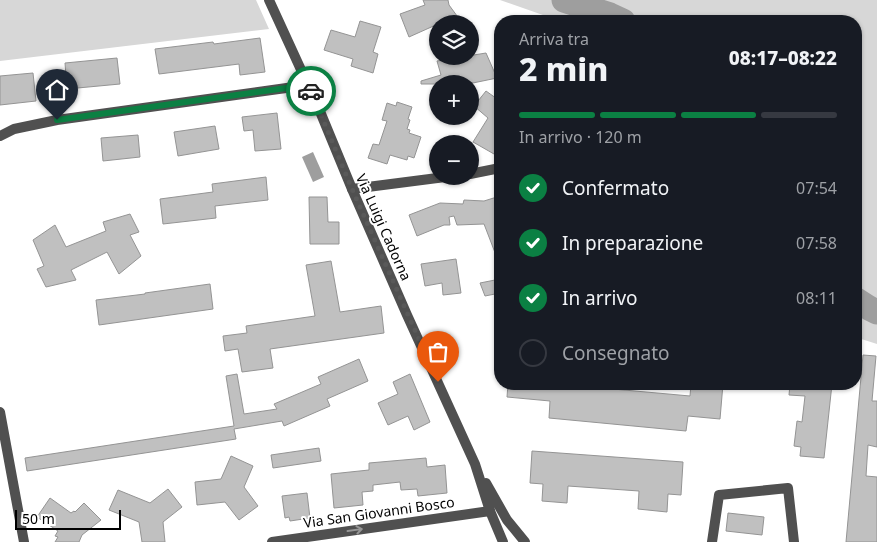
<!DOCTYPE html>
<html lang="it">
<head>
<meta charset="utf-8">
<style>
  body { margin:0; font-family:"Noto Sans",sans-serif; background:#20242c; color:#f1f3f6; height:100vh; display:flex; flex-direction:column; font-size:19px; white-space:nowrap }
  * { box-sizing:border-box; margin:0 }
  p { font-size:16px; color:#9ea1a6 }
  .icon { flex:none; width:28px; height:28px; fill:none; stroke:currentColor; stroke-width:2; stroke-linecap:round; stroke-linejoin:round }
  .map { position:relative; flex:1; overflow:hidden }
  .details { position:absolute; left:494px; top:15px; width:368px; height:375px; display:flex; flex-direction:column; background:#171b24; border-radius:20px; box-shadow:0 1px 4px #0004 }
  .details>* { flex:none }
  .tools { position:absolute; left:429px; top:15px; display:grid; gap:10px }
  .tools a { display:grid; place-items:center; width:50px; height:50px; border-radius:50%; background:#171b24; box-shadow:0 1px 4px #0004; font-size:25px }
  .scale { position:absolute; left:15px; bottom:12px; width:106px; box-sizing:border-box; padding-left:5px; border:2px solid #000; border-top:0; font-size:14px; line-height:18px; white-space:nowrap; color:#000; -webkit-text-stroke:4px #fff; paint-order:stroke }
  .pin { position:absolute; display:grid; place-items:center; width:42px; height:42px; color:#fff; margin:-51px -21px; border-radius:50% 50% 50% 0; rotate:-45deg; box-shadow:0 0 5px #0007 }
  .pin .icon { rotate:45deg }
  .courier { position:absolute; display:grid; place-items:center; width:50px; height:50px; margin:-25px; border:4px solid #0b8043; border-radius:50%; background:#fff; color:#222; box-shadow:0 1px 6px #0007 }
  .headline em { font-style:normal; font-weight:800 }
  .headline div { display:flex; flex-direction:column-reverse }
  .headline { display:flex; align-items:center; justify-content:space-between; height:85px; padding:0 25px }
  h1 { font-size:32px; font-weight:800; line-height:38px }
  .bar { display:grid; grid-template-columns:repeat(4,1fr); gap:8px 5px; align-content:center; height:60px; padding:0 25px }
  .bar i { height:6px; border-radius:4px; background:#363941 }
  .bar .selected { background:#0b8043 }
  .bar p { grid-column:span 4 }
  ol { padding:0 25px; list-style:none }
  li { display:flex; align-items:center; gap:15px; height:55px }
  li p { margin-inline-start:auto }
  li .icon { padding:5px; border-radius:50%; background:#0b8043; color:#fff; stroke-width:4 }
  li:last-child { color:#9ea1a6 }
  li i { width:28px; height:28px; border:2px solid #363941; border-radius:50% }
  .map>svg:first-child { display:block }
  .green { fill:#d7d7d7 }
  .water { fill:#9e9e9e }
  .lines { fill:none; stroke-linecap:round; stroke-linejoin:round }
  .river { stroke:#9e9e9e; stroke-width:25 }
  .building { fill:#c0c0c0; stroke:#949494 }
  .minor { stroke:#505050; stroke-width:10 }
  .tertiary { stroke:#505050; stroke-width:10 }
  .oneway { stroke:#969696 }
  .done { stroke:#595959; stroke-width:5; stroke-dasharray:0 9 }
  .route { stroke:#0b8043; stroke-width:6 }
  .labels { text-anchor:middle; dominant-baseline:central; stroke-width:4; stroke-linejoin:round; paint-order:stroke }
  .street-label { font-size:14px; fill:#000; stroke:#fff }
</style>
</head>
<body>
<div class="map">
<svg width="877" height="542" viewBox="0 0 877 542">
  <rect width="100%" height="100%" fill="#fff"/>
  <path class="green" d="M0,0h256l13,29 -269,32z
    M500,0h377v344l-22,-7v-316h-295z"/>
  <path class="water" d="M313,152l11,25 -11,5 -11,-25z"/>
  <g class="lines">
    <path class="river" d="M564,0l46,15 13,6
      M855,299l14,9 8,4"/>
  </g>
  <path class="building" d="M423,0h25l1,5 14,19h-25l-29,13 -9,-23 25,-9z
    M360,21l21,6 -8,25 5,2 -5,19 -22,-7 2,-7 -29,-9 7,-20 24,7z
    M260,38l5,34 -25,3 -1,-11 -80,10 -4,-25 58,-7 1,2z
    M486,53l11,25 -29,6h-47v-3l20,-6 -4,-14z
    M117,58l3,26 -53,5 -2,-26z
    M33,73l3,28 -36,4v-29z
    M486,91l14,10v42l-6,11 -21,-12 15,-24 -14,-12z
    M397,102l15,5 -4,12 2,1 -3,9 3,1 -1,3 12,4 -7,21 -6,-2 -1,4 -17,-5 -3,9 -19,-6 5,-14 6,1 8,-24 -5,-1 5,-17 9,3z
    M277,113l4,36 -26,2 -2,-21 -9,1 -2,-14z
    M215,126l4,23 -41,7 -4,-24z
    M138,135l2,22 -37,4 -2,-23z
    M266,177l2,23 -53,6 1,12 -53,6 -3,-25 53,-7 -1,-8z
    M500,196v66l-1,1 -15,-39 -27,1 -3,-9 -5,1 1,8h-6l-27,11 -8,-21 31,-12 23,1 1,-4 20,1z
    M309,197h18l1,25h11v22h-29z
    M130,214l9,18 -9,3 11,21 -22,18 -12,-22 -36,18 5,10 -30,7 -9,-18 7,-3 -11,-26 22,-15 11,22 40,-16 -3,-9z
    M456,259l5,34 -18,2 -1,-12 -17,3 -4,-22z
    M331,261l9,51 41,-6 3,27 -114,16 3,19 -31,4 -4,-23 -13,2 -2,-15 24,-3 -1,-7 69,-10 -9,-51z
    M500,279v14l-15,3 -5,-13z
    M210,284l3,25 -114,16 -3,-25 49,-6v-1z
    M863,355l13,1 -4,45h5v46l-9,-2 -2,31 11,1v65h-31z
    M359,359l9,22 -41,18 3,7 -46,20 -2,-5 -48,8 2,10 -209,32 -2,-13 209,-32 -8,-50 11,-2 7,40 33,-5 -3,-5 47,-20 -3,-7z
    M410,374l20,48 -16,8 -6,-14 -20,9 -10,-22 20,-9 -5,-12z
    M508,384h50l132,12 1,-12h32l-3,35 -32,-3 -2,15 -137,-13 1,-17 -43,-4z
    M790,384h42l-8,74 -24,-2 1,-9 -7,-1 3,-25 5,1 3,-26 -16,-1z
    M319,448l2,13 -48,7 -2,-13z
    M532,451l151,11 -2,33 -13,-1 -1,18 -29,-3 1,-18 -71,-5 -1,17 -25,-2 1,-17 -13,-1z
    M231,456l22,10 -9,21 14,19 -19,14 -14,-18 -28,3 -2,-23 26,-3z
    M426,458l1,9 18,-2 2,28 -29,3 -1,-7 -16,1 -1,-8 -27,3v6l-11,1 1,13 -29,3 -3,-34 38,-4v-7z
    M168,489l14,18 -19,15 2,20h-23l-3,-20 -30,-12 9,-20 32,13z
    M307,493l3,25 -20,3 -1,-4 -4,1 -3,-22z
    M50,498l21,15 3,-2 1,1 9,-9 17,17 -19,15 -3,7h-24l3,-5 -3,-1 3,-5 -21,-14z
    M728,513l36,4 -2,18 -36,-4z"/>
  <g class="lines">
    <path class="minor" d="M0,136l14,-7 43,-9 251,-35
      M470,174l30,-6
      M352,189l101,-13
      M0,412l24,130
      M272,542l218,-31
      M712,542l7,-47 69,-7 6,54"/>
    <path class="tertiary" d="M269,0l50,109 33,80 55,126 68,149 15,47 13,31
      M486,483l21,37 18,22"/>
  </g>
  <defs><path id="oneway-shaft" d="M-6 0H5M1.5-3L5.5 0L1.5 3" fill="none" stroke-width="1.6" stroke-linecap="round" stroke-linejoin="round" transform="scale(1.25)"/></defs>
  <use class="oneway" href="#oneway-shaft" transform="translate(355 530) rotate(-8)"/>
  <g class="lines">
    <path class="done" d="M311,91l41,98 86,193"/>
    <path class="route" d="M57,120l251,-35 3,6"/>
  </g>
  <g class="labels">
    <g class="street-label">
      <text transform="translate(384 227) rotate(66)">Via Luigi Cadorna</text>
      <text transform="translate(379 512) rotate(-8)">Via San Giovanni Bosco</text>
    </g>
  </g>
</svg>
<div class="tools">
<a><svg class="icon" aria-label="layers" viewBox="0 0 24 24"><path d="M12 4l9 5-9 5-9-5zM3 14l9 5 9-5"/></svg></a>
<a>+</a>
<a>−</a>
</div>
<div class="scale">50 m</div>
<div class="pin" style="left:438px;top:382px;background:#ea580c"><svg class="icon" aria-label="bag" viewBox="0 0 24 24"><path d="M5 8h14l-1 12H6zM9 8a3 3 0 0 1 6 0"/></svg></div>
<div class="pin" style="left:57px;top:120px;background:#1f2937"><svg class="icon" aria-label="home" viewBox="0 0 24 24"><path d="M3 11l9-7 9 7M6 9v11h12V9"/></svg></div>
<div class="courier" style="left:311px;top:91px"><svg class="icon" aria-label="car" viewBox="0 0 24 24"><path d="M5 17H2v-5l4-1 3-4h7l3 4 3 1v5h-3M9 17h6M6 11h13"/><circle cx="7" cy="17" r="2"/><circle cx="17" cy="17" r="2"/></svg></div>
<section class="details">
<div class="headline"><div><h1>2 min</h1><p>Arriva tra</p></div><em>08:17–08:22</em></div>
<div class="bar"><i class="selected"></i><i class="selected"></i><i class="selected"></i><i></i><p>In arrivo · 120 m</p></div>
<ol>
<li><svg class="icon" aria-label="check" viewBox="0 0 24 24"><path d="M5 12l5 5 9-10"/></svg>Confermato<p>07:54</p></li>
<li><svg class="icon" aria-label="check" viewBox="0 0 24 24"><path d="M5 12l5 5 9-10"/></svg>In preparazione<p>07:58</p></li>
<li><svg class="icon" aria-label="check" viewBox="0 0 24 24"><path d="M5 12l5 5 9-10"/></svg>In arrivo<p>08:11</p></li>
<li><i></i>Consegnato</li>
</ol>
</section>
</div>
</body>
</html>
